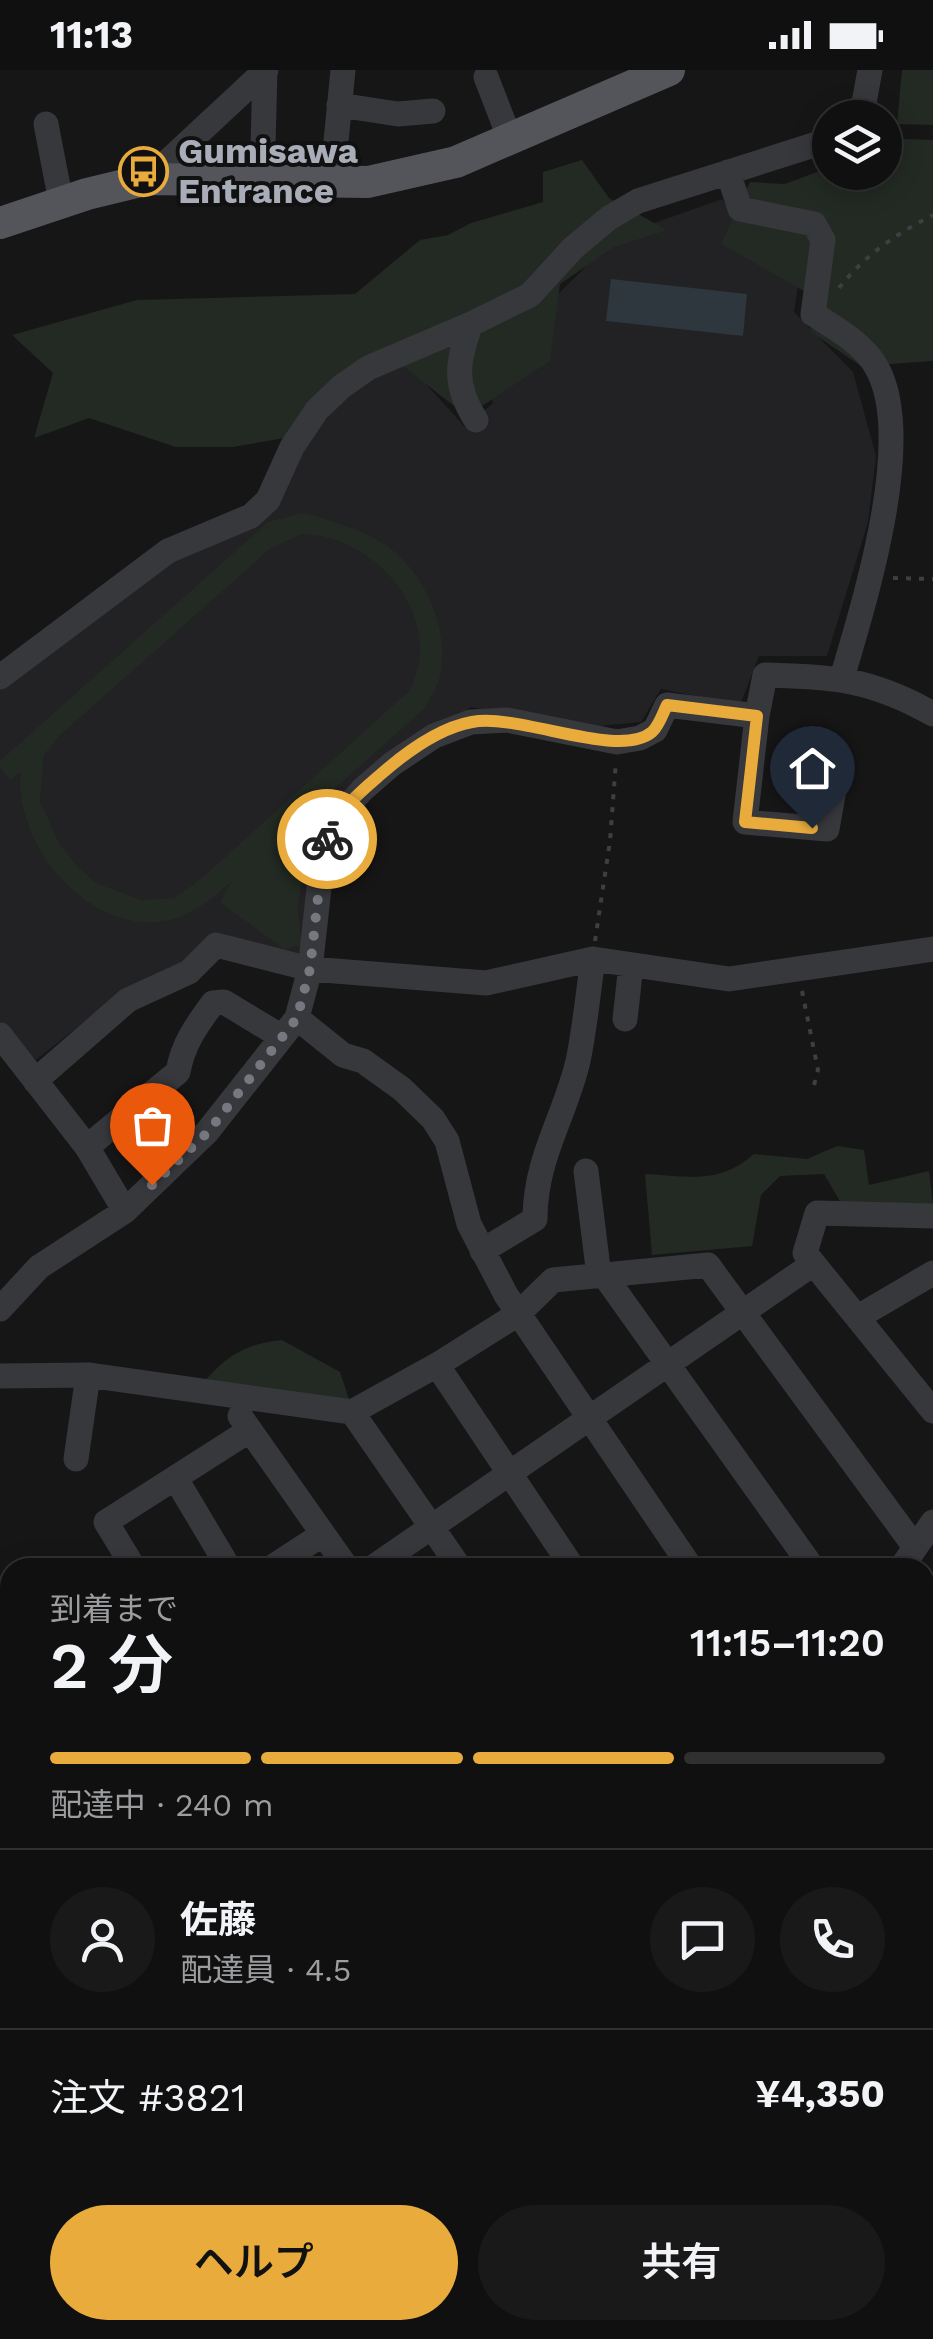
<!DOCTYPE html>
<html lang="ja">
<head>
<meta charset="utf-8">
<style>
  body { margin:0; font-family:"Work Sans","Noto Sans JP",sans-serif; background:#19191a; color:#f1f3f6; height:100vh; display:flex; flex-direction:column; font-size:38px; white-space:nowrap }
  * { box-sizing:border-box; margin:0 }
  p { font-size:32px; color:#9c9d9f }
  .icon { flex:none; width:55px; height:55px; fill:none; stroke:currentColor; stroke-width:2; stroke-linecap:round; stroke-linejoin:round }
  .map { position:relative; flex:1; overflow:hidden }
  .panel { position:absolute; left:0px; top:1488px; width:935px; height:782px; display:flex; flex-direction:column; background:#101011; border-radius:30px 30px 0 0; box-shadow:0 5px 25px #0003,0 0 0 2px #303031 }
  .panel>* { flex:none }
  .tools { position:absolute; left:812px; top:30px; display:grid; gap:20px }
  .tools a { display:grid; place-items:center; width:90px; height:90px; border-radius:50%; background:#101011; box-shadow:0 5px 25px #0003,0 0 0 2px #303031; font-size:50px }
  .pin { position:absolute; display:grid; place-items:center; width:85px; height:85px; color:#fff; margin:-102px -42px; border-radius:50% 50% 50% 0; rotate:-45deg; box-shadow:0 0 10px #0007 }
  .pin .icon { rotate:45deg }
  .courier { position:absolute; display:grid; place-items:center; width:100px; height:100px; margin:-50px; border:8px solid #e9ac3c; border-radius:50%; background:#fff; color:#222; box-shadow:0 2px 12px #0007 }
  .headline em { font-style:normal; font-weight:600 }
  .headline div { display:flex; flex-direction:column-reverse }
  .headline { display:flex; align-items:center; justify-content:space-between; height:170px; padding:0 50px }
  h1 { font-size:65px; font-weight:600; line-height:75px }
  .bar { display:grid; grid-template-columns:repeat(4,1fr); gap:15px 10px; align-content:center; height:120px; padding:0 50px }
  .bar i { height:12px; border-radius:8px; background:#303031 }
  .bar .active { background:#e9ac3c }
  .bar p { grid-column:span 4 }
  .line { display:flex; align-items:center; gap:25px; padding:0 50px; border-top:2px solid #303031 }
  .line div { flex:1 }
  .round { display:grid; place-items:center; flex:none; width:105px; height:105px; border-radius:52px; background:#19191a }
  .primary-button { display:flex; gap:20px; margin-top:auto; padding:20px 50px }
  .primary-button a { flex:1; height:115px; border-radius:60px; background:#e9ac3c; color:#111; font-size:40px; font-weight:600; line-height:115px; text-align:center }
  .primary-button a+a { background:#19191a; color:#f1f3f6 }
  .status { display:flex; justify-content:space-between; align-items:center; height:70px; padding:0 50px; background:#101011; direction:ltr }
  .status svg { height:28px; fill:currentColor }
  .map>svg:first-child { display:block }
  .built { fill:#222224 }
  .green { fill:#222a23; fill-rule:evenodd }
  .water { fill:#2e373d }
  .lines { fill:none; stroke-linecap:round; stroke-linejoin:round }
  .path { stroke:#3d3f43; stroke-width:4; stroke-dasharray:5 8; stroke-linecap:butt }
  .minor { stroke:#37383c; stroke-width:25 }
  .major { stroke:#53555b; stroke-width:32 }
  .done { stroke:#75787f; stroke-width:10; stroke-dasharray:0 18 }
  .route { stroke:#e9ac3c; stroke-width:12 }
  .labels { text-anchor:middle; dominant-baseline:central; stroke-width:8; stroke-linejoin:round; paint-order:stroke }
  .poi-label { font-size:35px; font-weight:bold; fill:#a8adb7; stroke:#111112; text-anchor:start }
</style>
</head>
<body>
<div class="status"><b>11:13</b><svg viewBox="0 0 49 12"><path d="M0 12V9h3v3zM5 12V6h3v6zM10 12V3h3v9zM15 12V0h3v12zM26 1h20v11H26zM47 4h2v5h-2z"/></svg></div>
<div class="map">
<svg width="933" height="2269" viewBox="0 0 933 2269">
  <rect width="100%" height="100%" fill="#161617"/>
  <path class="built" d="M722,129l21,32 63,2 -12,79 59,60 23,84 -8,66 -41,134h-68l-19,49 -79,-16 -20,33 -63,6 -107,-21 -134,95 -23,23 -7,67 -1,63 -92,-19 -27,25 -63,29 -88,70 -36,-38v-333l124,-95 63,-43 62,-22 54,-80 41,-53 45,-29 17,-5 59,65 28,-24 -12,-31 134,-135z"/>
  <path class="green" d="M902,0h31v55l-36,-1z
    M904,69l29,1v221l-72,5 -50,-34 -2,-38 -88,-50 29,-62 35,2 45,-17v5h55v-26z
    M582,90l27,38 58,32 -53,17 -54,37 -10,77 -83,55 -85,-66 -68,83 -81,14h-57l-87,-29 -55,20 19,-65 -41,-38 125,-35 218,-6 65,-54 28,-5 23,-12 72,-21v-30z
    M302,443c25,5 74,21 93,39 34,30 56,83 44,128 -3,9 -10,19 -14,28l-140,125 34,-5 -16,44 -5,35 3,38 -17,4 -64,-47 12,-21c-22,19 -43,38 -74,41 -74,7 -145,-81 -137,-150l-11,8 -10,-12v-7l268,-239zM302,464c75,1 146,86 107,157l-207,187 -27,20 -34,2 -45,-17 -19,-17 -17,-21 -20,-44 4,-46 15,-19 212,-188z
    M837,1076l27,4 5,35 60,-14 4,34 -92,-2 -17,-29 -44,2 -19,19 -9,51 -100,9 -7,-81c42,2 74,11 109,-20l53,5z
    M282,1270l58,32 11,33 -151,-19c27,-30 41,-41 82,-46z"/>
  <path class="water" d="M611,209l136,15 -4,42 -137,-15z"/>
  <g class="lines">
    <path class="path" d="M839,218c26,-33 57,-54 94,-73
      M893,508l40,1
      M595,871l15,-100 6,-80
      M802,921l16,79 -5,19
      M925,2153l8,4"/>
    <path class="minor" d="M486,7l24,62
      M339,35l59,9 35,-3
      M851,48l13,-15 6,-33
      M46,54l15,78
      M728,102l12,37 74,15 9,16 -10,74c22,14 51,30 64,54 39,71 -13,235 -35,310
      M149,109l117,-109
      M262,112l3,-111
      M332,112l11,-112
      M476,350c-23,-35 -19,-59 -5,-96l59,-29 43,-47 36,-30 29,-17 182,-58 10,-7
      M0,607l168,-126 83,-35 17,-16 24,-53 25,-37 24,-23 27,-19 103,-44
      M757,646l-12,106 82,7 7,-40
      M297,948l46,37 20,6 39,28 31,30 14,22 22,83 37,71 185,273
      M625,949l6,-54
      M0,965l87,112 38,64
      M35,1011l93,-81 61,-28 27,-27 94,24 176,14 107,-24 136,20 204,-30
      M87,1077l91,-75c5,-28 18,-46 35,-69l11,-1 58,35
      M586,1101l13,105
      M933,1146l-116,-3 -12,40 128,158
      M482,1181l53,-32c0,-61 30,-102 43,-158 7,-33 10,-68 15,-102
      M604,1205l209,293
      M0,1239l39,-42 86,-56 82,-79 90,-114 13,-49 13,-117 9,-28 30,-34 30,-26 42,-28 37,-14 36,-2 110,22 23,-4 15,-8 12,-25 90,11 8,-41c70,2 106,4 168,39
      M858,1247l75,-44
      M437,1295l136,203
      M0,1306l88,-1 264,37 85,-47 81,-51 35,-34 155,-15 207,282
      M352,1342l108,156
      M240,1346l107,152
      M76,1389l12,-84
      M176,1409l53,89
      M134,1498l-28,-46 144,-92
      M271,1498l52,-34
      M372,1498l441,-304
      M901,1498l32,-46
      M925,1598l8,4
      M925,1702l8,-50
      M0,1708l10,-3
      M925,1757l8,-12
      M925,1898l8,3
      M0,1961l10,-2
      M925,1972l8,-19
      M925,1999l8,2
      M925,2082l8,-18
      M0,2105l10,-1
      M167,2260l3,9
      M257,2260l4,9
      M438,2260l3,9
      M513,2260l4,9
      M592,2260l3,9
      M704,2260l21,9
      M308,2269l24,-9
      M667,2269l5,-9
      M750,2269l4,-9
      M843,2269l4,-9"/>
    <path class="major" d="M0,153l87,-29 62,-15 219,3 88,-20 213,-92"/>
  </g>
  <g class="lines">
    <path class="done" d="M152,1115l56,-53 89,-114 13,-49 13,-117 4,-13"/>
    <path class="route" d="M327,769c9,-27 32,-46 53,-64 25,-22 58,-47 92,-53 48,-9 147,38 180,10 7,-6 11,-19 15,-27l90,11 -12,106 67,6"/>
  </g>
  <defs>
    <symbol id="bus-ring" viewBox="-11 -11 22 22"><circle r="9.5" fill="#111112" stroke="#e9ac3c" stroke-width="1.5"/><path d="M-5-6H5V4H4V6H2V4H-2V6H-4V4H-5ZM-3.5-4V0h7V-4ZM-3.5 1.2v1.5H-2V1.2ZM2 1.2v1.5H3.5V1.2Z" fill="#e9ac3c"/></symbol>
  </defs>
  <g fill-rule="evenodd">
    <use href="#bus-ring" x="116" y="74" width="55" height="55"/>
  </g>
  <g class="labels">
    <g class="poi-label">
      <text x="178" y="81">Gumisawa<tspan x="178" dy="40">Entrance</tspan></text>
    </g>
  </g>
</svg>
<div class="tools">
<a><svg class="icon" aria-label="layers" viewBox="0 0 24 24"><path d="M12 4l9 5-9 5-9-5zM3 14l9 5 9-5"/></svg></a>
</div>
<div class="pin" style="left:152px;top:1115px;background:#ea580c"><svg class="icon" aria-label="bag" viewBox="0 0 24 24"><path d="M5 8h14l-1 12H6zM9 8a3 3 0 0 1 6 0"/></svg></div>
<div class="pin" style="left:812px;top:758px;background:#1f2937"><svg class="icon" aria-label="home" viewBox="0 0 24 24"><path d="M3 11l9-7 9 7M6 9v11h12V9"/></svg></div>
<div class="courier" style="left:327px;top:769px"><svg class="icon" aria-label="bike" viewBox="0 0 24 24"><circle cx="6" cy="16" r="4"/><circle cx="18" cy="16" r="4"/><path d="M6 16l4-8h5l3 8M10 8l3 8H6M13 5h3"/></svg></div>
<section class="panel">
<div class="headline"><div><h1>2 分</h1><p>到着まで</p></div><em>11:15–11:20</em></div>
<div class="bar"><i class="active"></i><i class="active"></i><i class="active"></i><i></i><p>配達中 · 240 m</p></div>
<div class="line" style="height:180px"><a class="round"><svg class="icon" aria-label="person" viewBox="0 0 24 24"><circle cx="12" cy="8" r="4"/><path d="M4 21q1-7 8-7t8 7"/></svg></a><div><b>佐藤</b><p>配達員 · 4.5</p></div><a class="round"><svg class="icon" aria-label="chat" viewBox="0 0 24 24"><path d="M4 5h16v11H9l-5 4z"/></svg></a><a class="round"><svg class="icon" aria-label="phone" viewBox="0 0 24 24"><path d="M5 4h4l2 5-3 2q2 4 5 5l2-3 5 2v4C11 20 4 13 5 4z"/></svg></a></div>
<div class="line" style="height:130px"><div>注文 #3821</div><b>¥4,350</b></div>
<div class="primary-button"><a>ヘルプ</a><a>共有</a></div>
</section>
</div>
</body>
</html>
